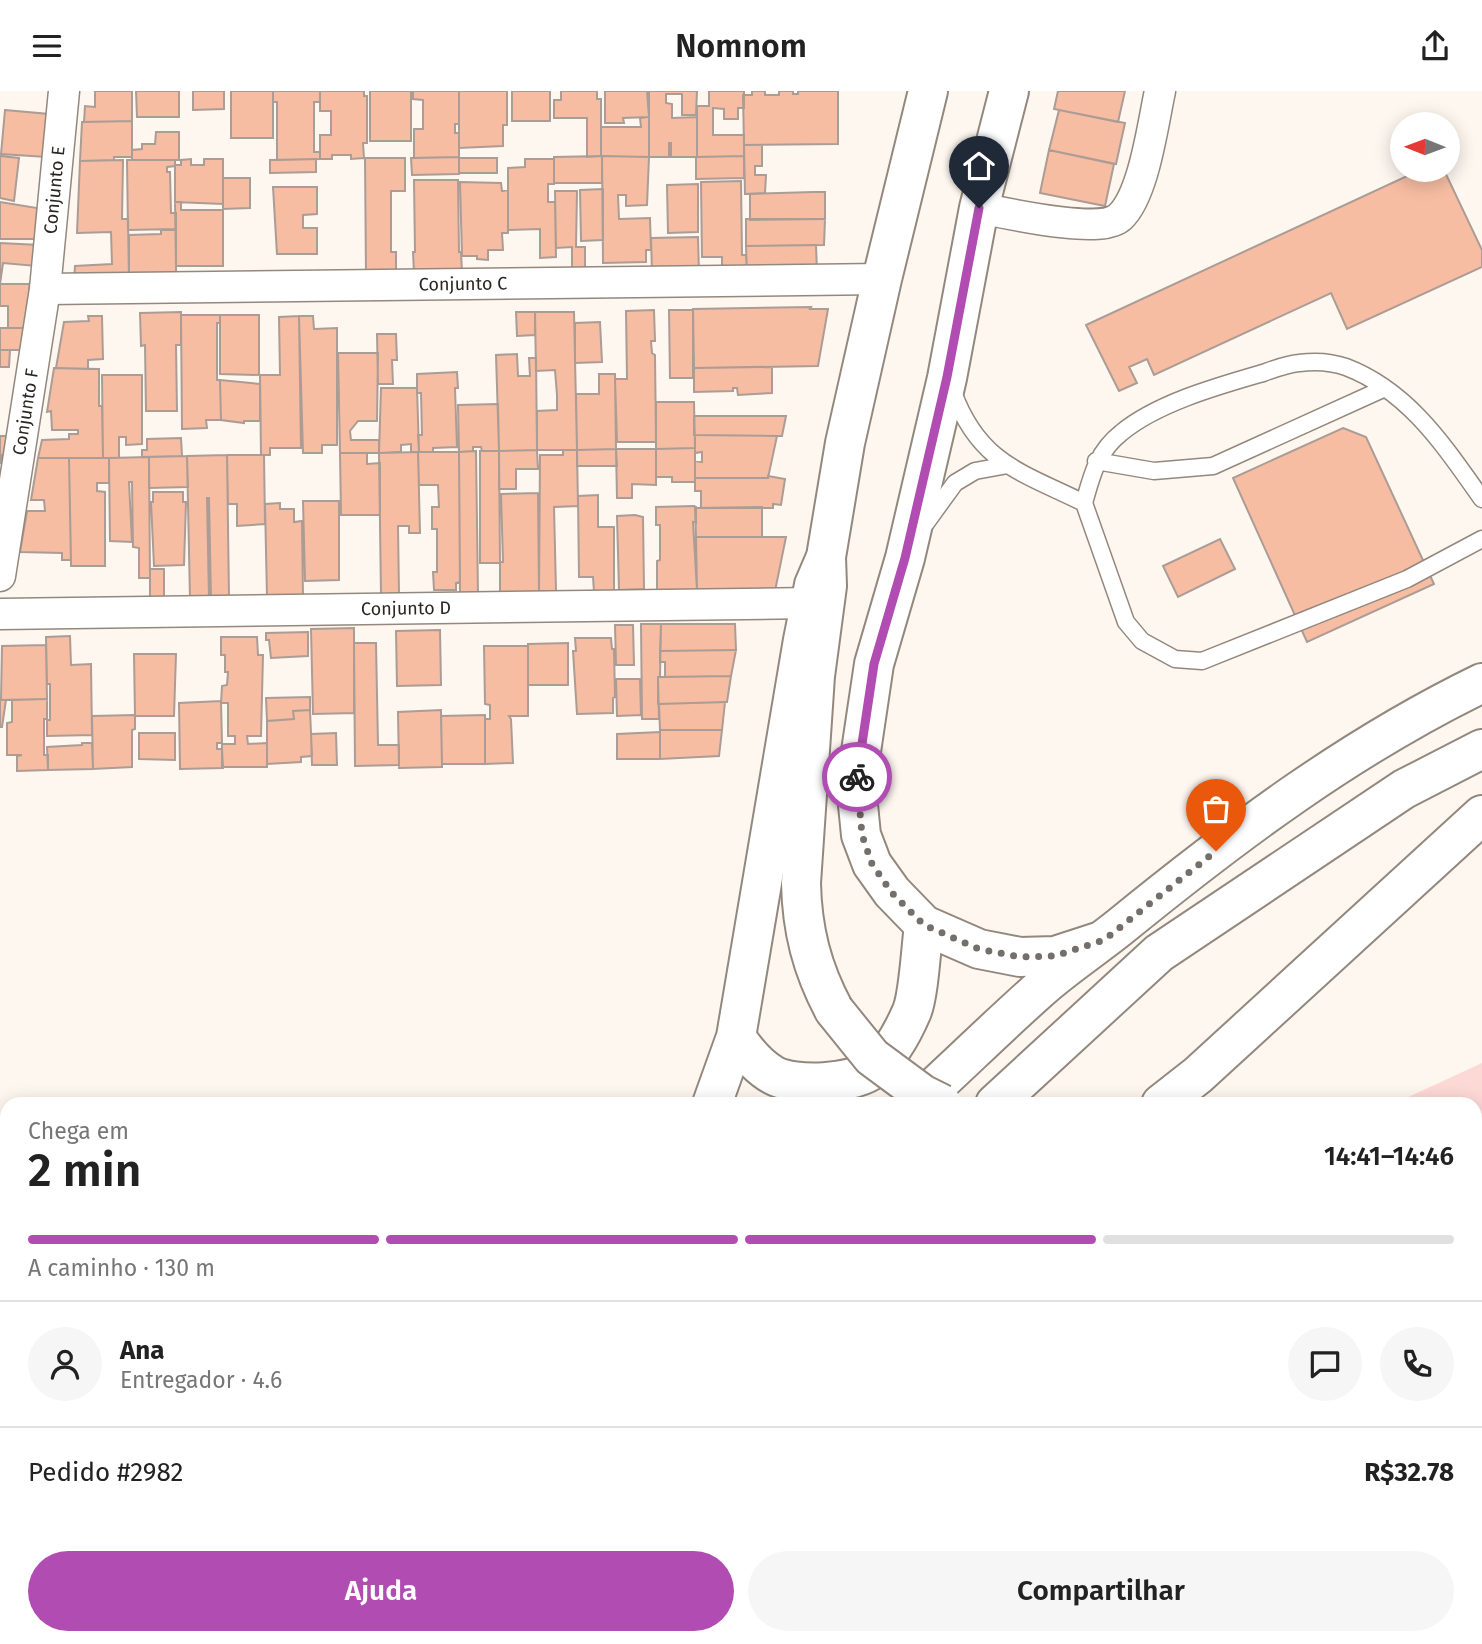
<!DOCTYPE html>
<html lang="pt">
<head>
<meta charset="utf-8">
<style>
  body { margin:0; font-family:"Fira Sans",sans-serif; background:#f6f6f6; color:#222; height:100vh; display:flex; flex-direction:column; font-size:26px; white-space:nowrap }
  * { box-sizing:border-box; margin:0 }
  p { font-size:23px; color:#767676 }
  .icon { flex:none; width:38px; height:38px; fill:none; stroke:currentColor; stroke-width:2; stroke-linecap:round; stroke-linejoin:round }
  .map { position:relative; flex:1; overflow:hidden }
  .drawer { position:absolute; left:0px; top:1006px; width:1482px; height:548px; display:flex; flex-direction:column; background:#fff; border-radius:21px 21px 0 0; box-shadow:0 4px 18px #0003 }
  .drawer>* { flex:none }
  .needle { width:46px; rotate:271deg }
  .buttons { position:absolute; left:1390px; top:21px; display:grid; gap:14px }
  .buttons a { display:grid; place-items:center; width:70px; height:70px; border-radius:50%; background:#fff; box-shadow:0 4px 18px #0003; font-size:35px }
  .pin { position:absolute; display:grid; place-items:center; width:60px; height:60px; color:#fff; margin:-72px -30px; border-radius:50% 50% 50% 0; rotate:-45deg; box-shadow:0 0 7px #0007 }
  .pin .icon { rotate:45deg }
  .courier { position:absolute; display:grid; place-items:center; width:70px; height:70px; margin:-35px; border:5px solid #b14cb2; border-radius:50%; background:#fff; color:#222; box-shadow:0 2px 9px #0007 }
  .summary em { font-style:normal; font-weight:600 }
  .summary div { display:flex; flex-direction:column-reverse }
  .summary { display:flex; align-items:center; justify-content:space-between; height:119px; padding:0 28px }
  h1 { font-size:46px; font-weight:600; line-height:52px }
  .bar { display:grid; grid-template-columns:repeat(4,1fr); gap:10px 7px; align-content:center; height:84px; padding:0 28px }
  .bar i { height:9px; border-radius:5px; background:#e0e0e0 }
  .bar .on { background:#b14cb2 }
  .bar p { grid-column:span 4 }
  .line { display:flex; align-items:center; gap:18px; padding:0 28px; border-top:2px solid #e0e0e0 }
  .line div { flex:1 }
  .round { display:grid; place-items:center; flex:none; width:74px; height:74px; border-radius:37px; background:#f6f6f6 }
  .button { display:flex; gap:14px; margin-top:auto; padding:14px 28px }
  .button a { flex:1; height:80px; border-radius:42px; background:#b14cb2; color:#fff; font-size:28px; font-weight:600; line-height:80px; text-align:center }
  .button a+a { background:#f6f6f6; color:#222 }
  header { display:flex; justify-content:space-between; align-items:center; height:91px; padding:0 28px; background:#fff; font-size:32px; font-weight:600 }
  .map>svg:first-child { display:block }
  .green { fill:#fdd9d5 }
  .building { fill:#f7bda2; stroke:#ab9c95; stroke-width:2 }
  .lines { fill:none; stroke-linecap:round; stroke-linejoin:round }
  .lane-casing { stroke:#93887d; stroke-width:19 }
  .street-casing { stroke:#93887d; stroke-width:33 }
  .secondary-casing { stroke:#93887d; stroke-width:42 }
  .primary-casing { stroke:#93887d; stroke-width:42 }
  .lane { stroke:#fff; stroke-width:16 }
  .street { stroke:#fff; stroke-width:30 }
  .secondary { stroke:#fff; stroke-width:38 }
  .primary { stroke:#fff; stroke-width:38 }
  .primary-bridge-casing { stroke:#93887d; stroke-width:42; stroke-linecap:butt }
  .primary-bridge { stroke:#fff; stroke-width:38 }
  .done { stroke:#746f6a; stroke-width:7; stroke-dasharray:0 12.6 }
  .route { stroke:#b14cb2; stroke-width:9 }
  .labels { text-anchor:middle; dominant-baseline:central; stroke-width:7; stroke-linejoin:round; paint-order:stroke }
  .street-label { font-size:18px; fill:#2a2622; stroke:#fff }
</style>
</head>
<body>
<header><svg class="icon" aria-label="menu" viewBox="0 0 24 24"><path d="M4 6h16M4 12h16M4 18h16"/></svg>Nomnom<svg class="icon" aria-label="share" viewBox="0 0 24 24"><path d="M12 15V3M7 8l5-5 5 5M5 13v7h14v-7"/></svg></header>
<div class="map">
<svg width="1482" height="1553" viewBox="0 0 1482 1553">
  <rect width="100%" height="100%" fill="#fef7f0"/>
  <path class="green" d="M1482,972v581h-721l3,-6h711v-534h-82z"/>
  <path class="building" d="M95,0h37v30l-48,1 1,-16 10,1z
    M136,0h43v26h-42z
    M193,0h31v18l-31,1z
    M231,0h42v47h-42z
    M273,0h47v11h-6v50h6v7l-43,1v-58h-4z
    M320,0h44v5h3v47h-4l1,15 -13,1v-4h-19v4h-12v-24h11v-24h-11z
    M370,0h41v50h-41z
    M413,0h46v33h-4v9h4v24l-45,1v-29h9v-29l-10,-1z
    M459,0h48v34h-4v21l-44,2z
    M512,0h38v30h-38z
    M561,0h36v8h4v57l-14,1v-39h-33v-18h7z
    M605,0h42l2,26 -26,1 1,5h-19z
    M649,0h48l-1,24h-14v-21h-16v9l6,1v14l25,-1v40h-26v-14h-2v14h-20z
    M709,0h35v17h-6v11h-14v-10l-11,-1v27h31v21l-47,1v-51h12z
    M752,0h13v4h14v-4h14v3h5v-3h40v53l-94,1 -1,-50h9z
    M1058,0h67l-7,31 -64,-13z
    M5,19l44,4 -3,43 -45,-3z
    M1059,19l66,13 -9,41 -67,-14z
    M649,26v40l-48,-1v-29h40l-1,-9z
    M132,30v36h-18v3l-34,1 2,-39z
    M156,41h23v28h-47v-10l10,-1v-5h13z
    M744,54h18v21h-7v9h11l-1,18 -20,1z
    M1049,59l65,14 -9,42 -65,-13z
    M0,65l19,2 -5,43 -14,-3z
    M602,65v27h-48v-26z
    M602,65l47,1 -2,48 -21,1v-11h-8l1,24 31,-1 1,32h-5v12l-43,1z
    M744,65v22l-48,1v-22z
    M459,66v17l-47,1 -1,-17z
    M365,67h40v33h-14v61h5v24h-30z
    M459,67h38v15h-38z
    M191,68v6h13v-6h19v45l-48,-2v-37h6v-5z
    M316,68v13l-46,1v-13z
    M525,68h29v25h-6v18h7l1,55 -16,1v-29l-32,1v-62l17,-1z
    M123,69l-1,59h6l1,62h-55l1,-15 37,-2 -1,-32 -34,1 3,-72z
    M127,69h48v6l-8,1v5h3l1,41h5v16l-48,1z
    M1420,79h24l38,80v17l-135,62 -16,-36 -177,82 -7,-16 -18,8 8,16 -18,8 -33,-66z
    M223,87h27v30l-27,1z
    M414,89h44l1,72h2l1,20 -48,1 -1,-21h2z
    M741,90l1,74h4l1,18 -25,2v-18h-20l-1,-75z
    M460,91l41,1 1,8 6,-1v43h-6l1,17h-15v10l-11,-1v-3h-15z
    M698,93v48l-30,1 -1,-48z
    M273,96h44v27l-14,1v13h14v26h-40z
    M603,98v51l-22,1 -1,-51z
    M555,100h22l-1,56h9v21l-13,1v-22l-16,1z
    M813,101h12v27l-75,1v-26z
    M0,111l37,6 -1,31h-36z
    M175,111h6v8h42v56h-47z
    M746,128h79l-1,26 -78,1z
    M161,139h15v49l-47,2v-46l32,-1z
    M698,146l1,36h-47l-1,-35z
    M0,152l39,2 -3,21 -33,-3 -3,21z
    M816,154l1,27 -70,1 -1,-27z
    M0,193h34l-6,44h-20v-22h-8z
    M811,216l-1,2h18l-10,57 -124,2 -1,-59z
    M654,219l1,31h-4l1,12 3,2 1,87h-39l-2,-63h12l-1,-68z
    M669,219h24v68h-23z
    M181,221v33h-5l1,66h-31l-1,-66 -4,1 -1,-33z
    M516,221h19v23l-18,1z
    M535,221h39l3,138h-40v-39l20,-1v-15l-2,-25 -19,1z
    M181,224h39v8h-3v57h3l1,40h-15l1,8 -25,1z
    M220,224h39v60l-39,-1z
    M88,225h14l1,43 -15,1v9l-32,-1 8,-46 25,-1z
    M299,225h14l1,13 23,-1v117h-15v8h-19z
    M299,225l2,132h-31v7h-9l-1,-80h20l-1,-58z
    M600,231l2,40 -27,1v-40z
    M0,237h24v22h-24z
    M377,243h19l1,26h-5l1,24h-15z
    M0,259h10l-1,17h-9z
    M338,262h40l-1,68h-19l-8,10 1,9h28v13h-39z
    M517,263l1,22h12l-1,-18h7l1,92 -38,1 -3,-96z
    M772,276v26l-34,2 -1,-7h-4v3l-39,1v-24z
    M54,277l45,1v37h3l1,52h-65l4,-18 27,-1v-5h9v-4h-26l-1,-19 -4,1z
    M457,281l1,16h-3l2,59 -24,1v4h-14l-1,-17h4l-1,-42h-4v-19z
    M599,283h16l1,75 -39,1 -1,-56h23z
    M102,284h40v69l-16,1v-8h-7v21h-16z
    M220,289l40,4v37h-16v2l-23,-3z
    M381,297h36l2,64h-8v-8l-10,1v7l-22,1z
    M656,311h38l1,46 -39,1z
    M498,313l1,47h-17l-1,-4h-8v4l-14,1 -1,-47z
    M694,325h92l-4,20h-5l-83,-1z
    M1343,337l23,9 68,147 -127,58 -74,-164z
    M695,344l82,1 -9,42h-73v-17l7,1v-10l-7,1z
    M0,345h10l-4,19h-4l-2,9z
    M181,347l1,18 -40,1v-7h5v-11z
    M695,357v34h-23v-5h-16v-28z
    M616,358l1,17h-40v-16z
    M616,358h40v36l-24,-1v14h-15z
    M537,359l1,19h-22v20h-17v-38z
    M563,359h14l1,56 -24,1 2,84h-17l1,-136h23z
    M476,360l2,144h-18l-1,-143z
    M480,360h19l1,112h-20z
    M418,361l2,81h-11v-7h-11l1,69h-18l-2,-142z
    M418,361h41l1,130 -4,1v7h-22l-1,-18h4v-43h-5v-22h7l-1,-22h-19z
    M340,362h27v11l13,-1v52h-39z
    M227,364l2,143 -18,1 -2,-101h-2l2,101h-19l-3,-143z
    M227,364h37l1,69 -28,2v-22h-9z
    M187,365l1,31 -39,1v-31z
    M149,366l1,121h-11v-30l-6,-1 -1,-65h-3l3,60 -22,-1 -1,-83z
    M38,367h31l2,102h-9v-7l-42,-1 7,-41h18l-1,-11h-13z
    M69,367h40v25h-12v8l8,1v74h-34z
    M768,385l17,3 -4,26 -8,-1v4h-72v-17h-6v-13h73z
    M153,401h30v10h3l-2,63 -30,1 -3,-64h2z
    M538,402l1,100h-39v-31h3l-2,-68z
    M598,404v32h16v64l-20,1 -1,-15h-14l-1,-81z
    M303,410h36v79l-34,1z
    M280,412v6h14v13l8,-1 1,76 -36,1 -2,-94z
    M694,415l2,1v16l-3,-1 4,68h-40v-29l3,-1v-35h-4v-18z
    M762,416v30h-66l-1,-29z
    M635,424l8,2 1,72 -25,1 -2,-74z
    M696,446h90l-12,59 -77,-6z
    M1220,448l15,30 -57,28 -15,-31z
    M150,478h14v31h-14z
    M641,533h20l-1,53h-2l1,42h-17z
    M661,533h74l1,26 -76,1z
    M615,534h18l1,40h-18z
    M354,537v85l-41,1 -2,-85z
    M440,539l1,55 -44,1 -1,-55z
    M308,541v24l-37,2 -2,-18h-3v-7z
    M70,545l1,29 20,-1 1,71 -45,1v-16h3v-36h-3l-1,-47z
    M221,546h36l1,18h5l-2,81h-14l1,8 19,-1v24h-45v-23h13v-8h-7v-33h-7l1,-17 5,-1 1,-13h-3v-17h-4z
    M575,547h36l1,11h2l1,48 -2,1v15l-36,1 -4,-63h3z
    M354,552h22l2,102h21v20l-44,1z
    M568,552v42h-40v-41z
    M46,554l1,54 -46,1 1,-54z
    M484,555h44v70h-19l2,3 2,44 -28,1v-45h5v-14l-5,-1z
    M736,559l-5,26 -66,1v-15h-5v-11z
    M134,563h42l-2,62h-39z
    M731,585l-4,26 -69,2v-27z
    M616,588h24l1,36 -24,1z
    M310,606v13l-17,1 1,8 -27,2 -1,-23z
    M47,608v20h-3v36h4v15l-31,1v-15l5,-1h-15v-32l5,-1v-22z
    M0,609h6l-4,27h-2z
    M221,610l1,42h-5v6h5l1,19 -43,1 -1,-66z
    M725,611l-3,28h-62l-1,-26z
    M310,619l2,46 -11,1v5l-34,2v-43l27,-2 -1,-8z
    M441,619l1,57 -43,1 -1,-56z
    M135,624v14l-3,1v37l-39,2 -1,-53z
    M485,624v49h-43l-1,-48z
    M660,639h62l-3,26 -59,3z
    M660,641v27h-43v-25z
    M139,642h36v27l-36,-1z
    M336,642l1,32h-25l-1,-31z
    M82,652h10l1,26 -45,1 -1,-23 35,-2z"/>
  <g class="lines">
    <defs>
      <path id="lane" d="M953,301c26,71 68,80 131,111l42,119 16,19 33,18 27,2 205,-82 75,-40
        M1096,370l58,10 59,-5 172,-78
        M1084,412c8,-28 13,-51 37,-70 36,-30 97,-47 142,-60 11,-4 24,-9 36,-10 15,-2 33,-1 47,4 63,24 99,80 136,132
        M926,432l29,-40 20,-12 33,-6"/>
      <g id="street">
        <path d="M979,117c27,5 122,27 141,9 24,-22 33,-94 40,-126"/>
        <path id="s1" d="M45,198l837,-10"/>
        <path id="s2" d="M0,485l45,-287 19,-198"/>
        <path id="s3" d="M0,523l811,-11"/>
      </g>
      <path id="secondary" d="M1009,0l-30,117 -32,170 -42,180 -31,106 -18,121 5,50 11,29 20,28 32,33 55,24 41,8 35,-1 43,-14
        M736,946c10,15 21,29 37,38 21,12 81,9 100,-6 18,-14 30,-37 39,-58 7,-18 9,-64 12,-86
        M712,1013l24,-67 67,-397 11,-55 12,-28 19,-114 37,-164 46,-188"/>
      <path id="primary" d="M826,466l1,29 -12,90 -14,207c1,47 11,86 33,127
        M916,1013c42,-38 82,-78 125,-116 25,-22 54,-41 80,-62 113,-92 229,-179 361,-243
        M995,1013l164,-151 245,-164 78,-40
        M1161,1013l37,-29 284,-260
        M493,1553l4,-6
        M554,1553l3,-6"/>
    </defs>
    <use href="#lane" class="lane-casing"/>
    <use href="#street" class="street-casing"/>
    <use href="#secondary" class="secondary-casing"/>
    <use href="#primary" class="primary-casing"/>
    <use href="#lane" class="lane"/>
    <use href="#street" class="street"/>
    <use href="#secondary" class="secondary"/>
    <use href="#primary" class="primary"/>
    <defs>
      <path id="primary-bridge" d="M834,919l38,47 50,37 20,10"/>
    </defs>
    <use href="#primary-bridge" class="primary-bridge-casing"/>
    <use href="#primary-bridge" class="primary-bridge"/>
  </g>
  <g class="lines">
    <path class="done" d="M857,686l5,58 10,29 20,29 32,32 55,24 41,8 35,-1 49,-16 112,-89"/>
    <path class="route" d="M857,686l17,-113 31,-106 42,-181 32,-169"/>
  </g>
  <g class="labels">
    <g class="street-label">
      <text stroke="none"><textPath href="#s2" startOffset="390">Conjunto E</textPath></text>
      <text stroke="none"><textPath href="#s1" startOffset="418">Conjunto C</textPath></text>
      <text stroke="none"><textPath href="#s2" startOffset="166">Conjunto F</textPath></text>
      <text stroke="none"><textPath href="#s3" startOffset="406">Conjunto D</textPath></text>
    </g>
  </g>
</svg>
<div class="buttons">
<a><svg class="needle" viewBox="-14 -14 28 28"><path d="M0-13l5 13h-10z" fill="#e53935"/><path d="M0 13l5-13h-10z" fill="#767676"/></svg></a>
</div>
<div class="pin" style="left:1216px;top:760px;background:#ea580c"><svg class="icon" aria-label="bag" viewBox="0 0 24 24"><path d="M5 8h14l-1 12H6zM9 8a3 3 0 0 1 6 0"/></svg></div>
<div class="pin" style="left:979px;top:117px;background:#1f2937"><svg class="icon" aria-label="home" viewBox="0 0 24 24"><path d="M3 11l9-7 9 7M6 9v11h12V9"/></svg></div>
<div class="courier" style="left:857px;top:686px"><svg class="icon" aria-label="bike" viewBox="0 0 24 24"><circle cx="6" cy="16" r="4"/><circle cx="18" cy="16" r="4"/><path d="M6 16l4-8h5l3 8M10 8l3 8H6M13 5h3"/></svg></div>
<section class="drawer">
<div class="summary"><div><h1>2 min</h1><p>Chega em</p></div><em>14:41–14:46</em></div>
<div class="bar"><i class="on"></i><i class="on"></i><i class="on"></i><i></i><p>A caminho · 130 m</p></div>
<div class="line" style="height:126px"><a class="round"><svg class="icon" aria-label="person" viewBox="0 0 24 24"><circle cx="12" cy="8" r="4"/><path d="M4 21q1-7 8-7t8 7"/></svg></a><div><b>Ana</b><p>Entregador · 4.6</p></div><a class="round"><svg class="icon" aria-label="chat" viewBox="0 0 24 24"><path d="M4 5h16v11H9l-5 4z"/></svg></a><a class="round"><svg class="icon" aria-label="phone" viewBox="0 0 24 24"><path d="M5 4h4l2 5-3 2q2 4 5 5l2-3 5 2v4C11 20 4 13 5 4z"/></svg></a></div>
<div class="line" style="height:91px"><div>Pedido #2982</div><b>R$32.78</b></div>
<div class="button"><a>Ajuda</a><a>Compartilhar</a></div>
</section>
</div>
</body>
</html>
